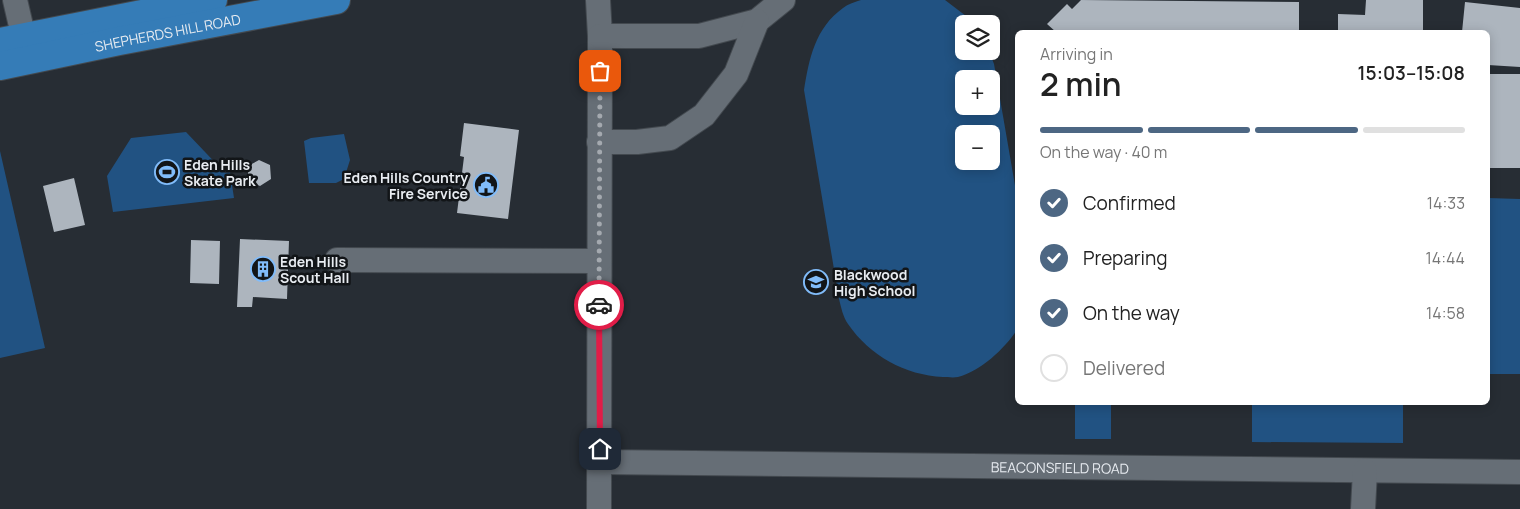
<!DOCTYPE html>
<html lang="en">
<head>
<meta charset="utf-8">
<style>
  body { margin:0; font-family:Manrope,sans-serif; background:#f6f6f6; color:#222; height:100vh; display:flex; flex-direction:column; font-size:19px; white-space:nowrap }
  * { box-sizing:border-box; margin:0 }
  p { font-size:16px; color:#767676 }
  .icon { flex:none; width:28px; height:28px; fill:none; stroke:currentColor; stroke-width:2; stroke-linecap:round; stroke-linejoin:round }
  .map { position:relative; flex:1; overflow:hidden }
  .panel { position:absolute; left:1015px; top:30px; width:475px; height:375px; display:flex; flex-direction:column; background:#fff; border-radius:8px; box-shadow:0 2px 12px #0003 }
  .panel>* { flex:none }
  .fabs { position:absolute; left:955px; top:15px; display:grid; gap:10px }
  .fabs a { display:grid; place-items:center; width:45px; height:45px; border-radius:8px; background:#fff; box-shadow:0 2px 12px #0003; font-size:25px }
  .pin { position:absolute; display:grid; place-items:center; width:42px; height:42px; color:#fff; margin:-21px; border-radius:10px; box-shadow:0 2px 8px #0006 }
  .courier { position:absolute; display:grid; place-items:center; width:50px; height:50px; margin:-25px; border:4px solid #e11d48; border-radius:50%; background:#fff; color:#222; box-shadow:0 1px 6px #0007 }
  .head em { font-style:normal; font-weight:600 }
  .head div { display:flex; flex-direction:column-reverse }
  .head { display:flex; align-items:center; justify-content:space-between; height:85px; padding:0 25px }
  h1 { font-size:32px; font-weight:600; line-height:38px }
  .bar { display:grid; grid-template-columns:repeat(4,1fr); gap:8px 5px; align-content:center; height:60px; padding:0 25px }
  .bar i { height:6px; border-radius:4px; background:#e0e0e0 }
  .bar .active { background:#4d6783 }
  .bar p { grid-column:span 4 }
  ol { padding:0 25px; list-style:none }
  li { display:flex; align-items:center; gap:15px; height:55px }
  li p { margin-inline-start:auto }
  li .icon { padding:5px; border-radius:50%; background:#4d6783; color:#fff; stroke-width:4 }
  li:last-child { color:#767676 }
  li i { width:28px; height:28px; border:2px solid #e0e0e0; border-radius:50% }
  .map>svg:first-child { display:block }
  .green { fill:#215282; fill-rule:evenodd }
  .building { fill:#adb5be }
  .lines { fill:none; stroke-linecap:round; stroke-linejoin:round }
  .minor-casing { stroke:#43494f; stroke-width:26 }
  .major-casing { stroke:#43494f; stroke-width:30 }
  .minor { stroke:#666e76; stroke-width:24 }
  .major { stroke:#357cb7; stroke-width:28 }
  .done { stroke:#a4a9af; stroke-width:5; stroke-dasharray:0 9 }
  .route { stroke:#e11d48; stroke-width:6 }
  .labels { text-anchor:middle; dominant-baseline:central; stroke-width:5; stroke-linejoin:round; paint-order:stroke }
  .street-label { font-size:14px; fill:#e8ecf1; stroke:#121518 }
  .poi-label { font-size:14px; font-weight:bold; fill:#e8ecf1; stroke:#121518; text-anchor:start }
</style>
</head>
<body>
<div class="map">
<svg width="1520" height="509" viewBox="0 0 1520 509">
  <rect width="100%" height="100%" fill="#272d34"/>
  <path class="green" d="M861,0h84l21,16 6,8h-8v27h25l5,13 23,133v133c-13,19 -36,41 -59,47 -5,1 -11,0 -15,0 -38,-2 -73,-21 -95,-53 -5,-7 -7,-17 -9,-25l-35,-209c5,-31 11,-62 39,-82 5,-4 12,-6 18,-8zM964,79h27v27h-27zM964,134h27v27h-27z
    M186,132l39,41 5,-1 4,26 -121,14 -6,-36 24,-38z
    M344,134l6,26 -6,19 -8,4h-27l-5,-42 7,-3z
    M0,151l45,197 -45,10z
    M1488,198l32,1v175h-32z
    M1075,403h36v36h-36z
    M1252,403h151v40l-151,-1z"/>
  <path class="building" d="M1081,0l218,2v30h-243l-9,-8 20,-20 5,5z
    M1366,0h57v32h-85v-18l27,1z
    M1465,2l55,6v59l-32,-2v-33h-26z
    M1488,74h32v94h-32z
    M464,123l55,7 -11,89 -51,-6 7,-56 -4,-1z
    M259,160l11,5 1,14 -11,7 -12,-5v-15z
    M74,178l11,47 -31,7 -11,-46z
    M240,239l49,2 -2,58 -34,-2 -1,10h-15z
    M191,240l29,1 -1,43 -29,-1z"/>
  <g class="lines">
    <defs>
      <g id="minor">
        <path d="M15,0l13,56"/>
        <path d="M598,0l2,36 -1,473"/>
        <path d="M600,36h99l58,-15 26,-21"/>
        <path d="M599,142h38l33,-4 34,-23 32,-41 21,-53"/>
        <path d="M337,260l262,1"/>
        <path id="s1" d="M600,462l920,10"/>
        <path d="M1363,509l2,-38"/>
      </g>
      <g id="major">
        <path d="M0,42l213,-42"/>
        <path id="s2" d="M0,66l119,-25 217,-41"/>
      </g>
    </defs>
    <use href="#minor" class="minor-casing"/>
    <use href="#major" class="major-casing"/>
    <use href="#minor" class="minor"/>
    <use href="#major" class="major"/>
  </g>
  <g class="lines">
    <path class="done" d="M599,305l1,-234"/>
    <path class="route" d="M599,305l1,144"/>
  </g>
  <defs>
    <symbol id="stadium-ring" viewBox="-11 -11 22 22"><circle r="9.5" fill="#121518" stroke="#81bcfa" stroke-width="1.5"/><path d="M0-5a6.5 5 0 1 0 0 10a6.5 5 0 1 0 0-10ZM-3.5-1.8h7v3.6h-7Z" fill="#81bcfa"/></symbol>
    <symbol id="civic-ring" viewBox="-11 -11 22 22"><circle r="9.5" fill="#121518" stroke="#81bcfa" stroke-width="1.5"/><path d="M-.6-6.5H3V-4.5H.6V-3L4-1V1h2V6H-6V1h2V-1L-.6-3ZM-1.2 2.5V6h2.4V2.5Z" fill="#81bcfa"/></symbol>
    <symbol id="building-ring" viewBox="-11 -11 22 22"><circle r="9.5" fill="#121518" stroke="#81bcfa" stroke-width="1.5"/><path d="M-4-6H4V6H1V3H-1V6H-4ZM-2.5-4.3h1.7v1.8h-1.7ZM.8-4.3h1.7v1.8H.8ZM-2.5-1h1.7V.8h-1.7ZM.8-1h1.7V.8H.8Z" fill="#81bcfa"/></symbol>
    <symbol id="school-ring" viewBox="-11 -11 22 22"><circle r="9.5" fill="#121518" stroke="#81bcfa" stroke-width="1.5"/><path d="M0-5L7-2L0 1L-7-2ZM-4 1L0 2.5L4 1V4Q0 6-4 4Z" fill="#81bcfa"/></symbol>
  </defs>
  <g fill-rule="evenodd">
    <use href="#stadium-ring" x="153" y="158" width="28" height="28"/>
    <use href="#civic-ring" x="472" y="171" width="28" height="28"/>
    <use href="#building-ring" x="249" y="255" width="28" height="28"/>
    <use href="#school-ring" x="802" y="268" width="28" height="28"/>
  </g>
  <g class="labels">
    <g class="street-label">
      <text stroke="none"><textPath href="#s2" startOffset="171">SHEPHERDS HILL ROAD</textPath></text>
      <text stroke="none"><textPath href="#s1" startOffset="460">BEACONSFIELD ROAD</textPath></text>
    </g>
    <g class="poi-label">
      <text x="184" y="164">Eden Hills<tspan x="184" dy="16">Skate Park</tspan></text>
      <text x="468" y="177" text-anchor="end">Eden Hills Country<tspan x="468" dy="16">Fire Service</tspan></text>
      <text x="280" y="261">Eden Hills<tspan x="280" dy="16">Scout Hall</tspan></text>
      <text x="834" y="274">Blackwood<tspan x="834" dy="16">High School</tspan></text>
    </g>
  </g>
</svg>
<div class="fabs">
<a><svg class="icon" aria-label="layers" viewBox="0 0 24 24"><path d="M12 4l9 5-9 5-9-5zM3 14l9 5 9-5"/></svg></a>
<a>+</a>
<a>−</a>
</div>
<div class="pin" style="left:600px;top:71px;background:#ea580c"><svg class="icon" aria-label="bag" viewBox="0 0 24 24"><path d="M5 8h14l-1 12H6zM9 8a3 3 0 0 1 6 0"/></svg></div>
<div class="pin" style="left:600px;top:449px;background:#1f2937"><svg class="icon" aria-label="home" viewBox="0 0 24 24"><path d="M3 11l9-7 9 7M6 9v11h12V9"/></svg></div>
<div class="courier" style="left:599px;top:305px"><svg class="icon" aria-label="car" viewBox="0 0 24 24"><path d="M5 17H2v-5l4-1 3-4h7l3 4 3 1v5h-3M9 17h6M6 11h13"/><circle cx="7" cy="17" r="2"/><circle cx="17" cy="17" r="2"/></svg></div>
<section class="panel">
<div class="head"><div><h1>2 min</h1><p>Arriving in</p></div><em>15:03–15:08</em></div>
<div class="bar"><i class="active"></i><i class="active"></i><i class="active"></i><i></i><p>On the way · 40 m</p></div>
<ol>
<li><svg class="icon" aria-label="check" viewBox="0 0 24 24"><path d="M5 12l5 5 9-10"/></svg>Confirmed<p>14:33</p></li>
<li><svg class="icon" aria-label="check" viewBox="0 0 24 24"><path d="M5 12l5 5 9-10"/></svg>Preparing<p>14:44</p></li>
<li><svg class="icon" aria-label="check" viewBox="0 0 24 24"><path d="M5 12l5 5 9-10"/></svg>On the way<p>14:58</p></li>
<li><i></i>Delivered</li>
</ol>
</section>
</div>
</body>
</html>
